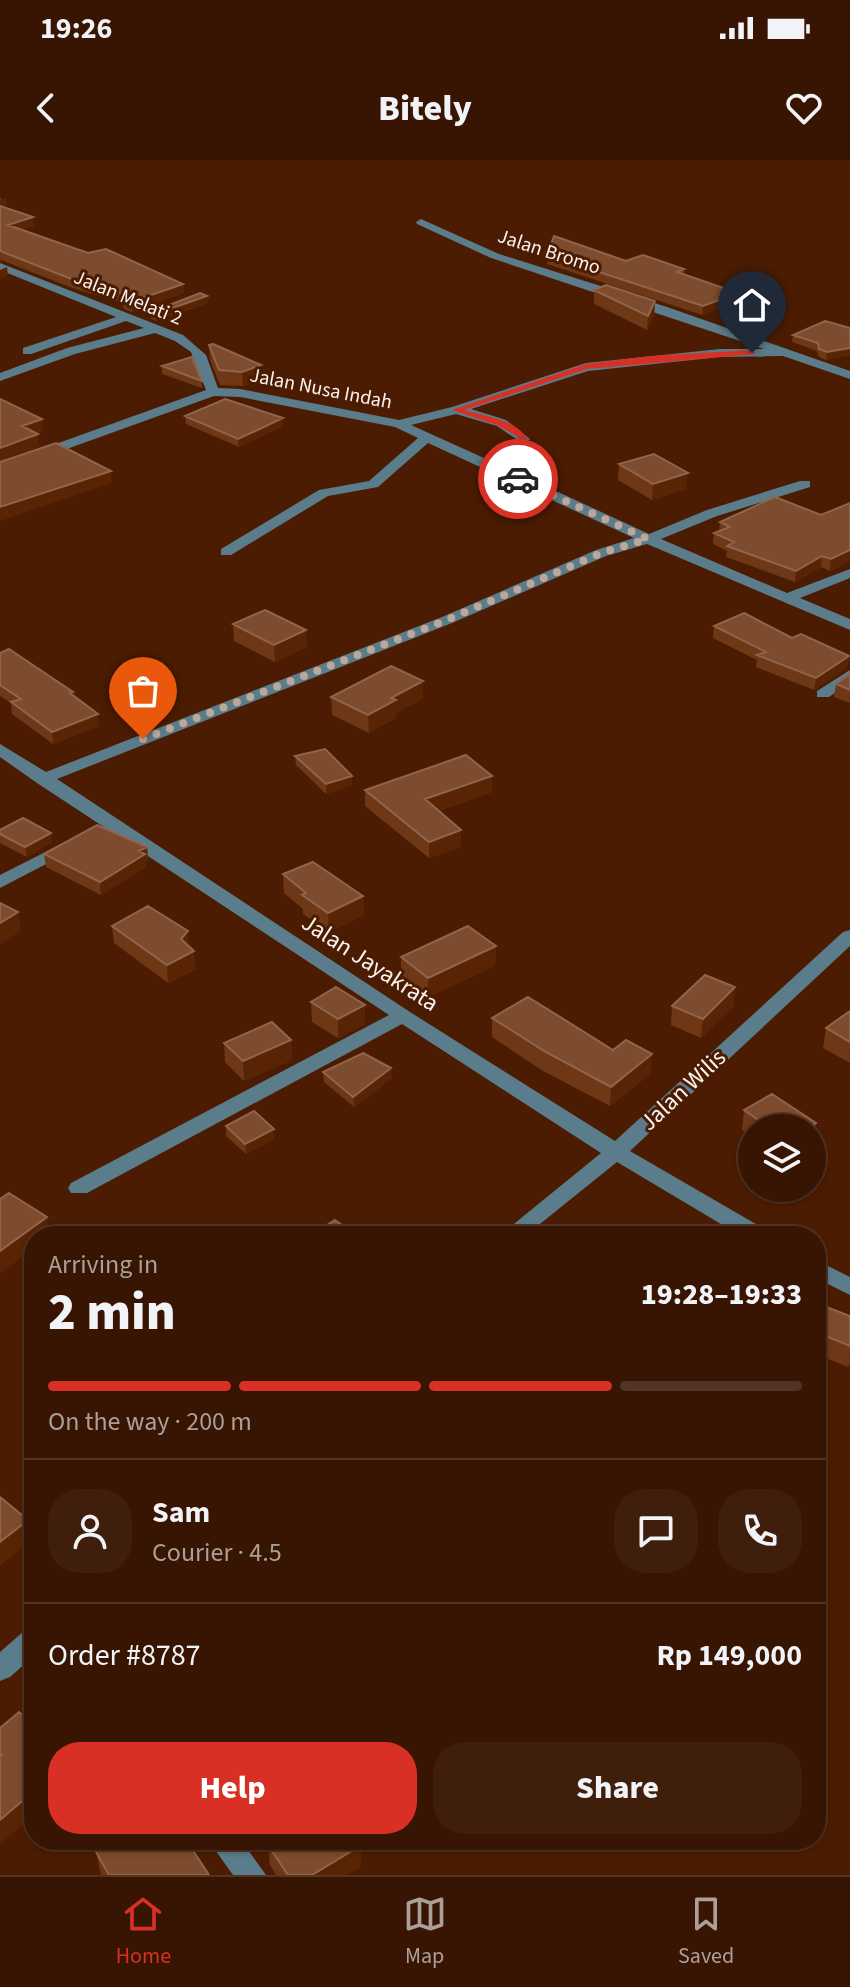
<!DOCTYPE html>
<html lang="en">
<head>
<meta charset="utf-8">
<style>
  body { margin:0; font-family:"Source Sans 3",sans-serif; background:#3f1e0c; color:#f1f3f6; height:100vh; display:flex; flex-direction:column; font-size:30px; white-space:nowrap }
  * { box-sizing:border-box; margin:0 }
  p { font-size:26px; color:#ab9f99 }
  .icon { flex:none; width:44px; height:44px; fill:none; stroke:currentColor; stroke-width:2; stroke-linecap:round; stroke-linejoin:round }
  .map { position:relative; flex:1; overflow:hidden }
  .drawer { position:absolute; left:24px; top:1066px; width:802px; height:624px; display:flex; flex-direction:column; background:#381502; border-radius:32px; box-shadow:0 2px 6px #0004,0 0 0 2px #523424 }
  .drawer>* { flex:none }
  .controls { position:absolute; left:738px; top:954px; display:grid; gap:16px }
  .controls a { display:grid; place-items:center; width:88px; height:88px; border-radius:50%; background:#381502; box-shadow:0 2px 6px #0004,0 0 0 2px #523424; font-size:40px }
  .pin { position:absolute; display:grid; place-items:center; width:68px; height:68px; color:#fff; margin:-82px -34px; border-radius:50% 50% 50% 0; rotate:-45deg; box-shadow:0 0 8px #0007 }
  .pin .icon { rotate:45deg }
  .courier { position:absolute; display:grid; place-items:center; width:80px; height:80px; margin:-40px; border:6px solid #d93025; border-radius:50%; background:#fff; color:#222; box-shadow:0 2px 10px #0007 }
  .summary em { font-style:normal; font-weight:800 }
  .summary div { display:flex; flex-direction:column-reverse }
  .summary { display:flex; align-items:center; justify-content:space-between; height:136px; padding:0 24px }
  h1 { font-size:52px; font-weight:800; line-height:60px }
  .bar { display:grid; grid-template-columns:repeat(4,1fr); gap:12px 8px; align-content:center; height:96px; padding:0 24px }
  .bar i { height:10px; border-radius:6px; background:#523424 }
  .bar .on { background:#d93025 }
  .bar p { grid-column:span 4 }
  .line { display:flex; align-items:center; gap:20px; padding:0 24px; border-top:2px solid #523424 }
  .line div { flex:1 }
  .round { display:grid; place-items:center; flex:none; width:84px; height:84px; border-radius:32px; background:#3f1e0c }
  .action { display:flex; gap:16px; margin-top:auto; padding:16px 24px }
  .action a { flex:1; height:92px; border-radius:32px; background:#d93025; color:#fff; font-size:32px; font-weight:800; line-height:92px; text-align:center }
  .action a+a { background:#3f1e0c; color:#f1f3f6 }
  .status { display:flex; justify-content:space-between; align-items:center; height:56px; padding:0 40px; background:#381502; direction:ltr }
  .status svg { height:22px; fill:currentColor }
  header { display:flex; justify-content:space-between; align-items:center; height:104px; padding:0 24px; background:#381502; font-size:36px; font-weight:800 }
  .tab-bar { display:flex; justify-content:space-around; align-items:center; height:112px; border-top:2px solid #523424; background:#381502; font-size:22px; color:#ab9f99 }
  .tab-bar a { display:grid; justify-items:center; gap:4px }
  .tab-bar .on { color:#d93025 }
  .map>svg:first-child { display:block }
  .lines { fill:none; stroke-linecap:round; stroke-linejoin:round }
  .minor { fill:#5b7c8a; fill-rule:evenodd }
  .wall { fill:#6e3715 }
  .shaded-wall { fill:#592404 }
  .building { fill:#7d4b2d; stroke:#90654b; stroke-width:2 }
  .route { fill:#d93025 }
  .done { stroke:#bda79b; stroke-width:8; stroke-dasharray:0 14.4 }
  .labels { text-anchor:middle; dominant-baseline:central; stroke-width:6; stroke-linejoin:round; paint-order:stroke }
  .far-street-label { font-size:20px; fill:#faf2ee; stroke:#4b1c02 }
  .street-label { font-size:24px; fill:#faf2ee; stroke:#4b1c02 }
</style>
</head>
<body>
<div class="status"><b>19:26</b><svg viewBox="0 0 49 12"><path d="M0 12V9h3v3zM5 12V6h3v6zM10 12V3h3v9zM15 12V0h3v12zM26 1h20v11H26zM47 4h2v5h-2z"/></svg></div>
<header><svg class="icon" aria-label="back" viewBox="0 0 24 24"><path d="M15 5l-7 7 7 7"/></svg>Bitely<svg class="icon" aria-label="heart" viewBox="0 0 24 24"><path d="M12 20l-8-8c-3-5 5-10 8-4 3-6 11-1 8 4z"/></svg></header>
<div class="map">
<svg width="850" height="1715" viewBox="0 0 850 1715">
  <rect width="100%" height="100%" fill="#4b1c02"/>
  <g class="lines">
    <path class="minor" d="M421,59l78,35 168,53 183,64v8l-67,-23 -63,1 -132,14 -117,38 35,11 24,19 -24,29 143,66 58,-24 93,-29h10v6l-93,29 -56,23 126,54 63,-24v9l-50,20 50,21v11l-203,-86 -41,12 -154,67 -395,156 353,233 205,129 228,-209 7,-2v16l-220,205 136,79 3,6h-28l-124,-74 -92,74h-26l102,-83 -199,-129 -315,169h-16l-3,-5 3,-5 318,-168 -352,-232 -37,-26v-13l46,28 396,-155 154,-67 38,-12 -206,-95 -50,44 -50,9 -97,59h-10v-6l98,-59 50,-9 49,-43 -23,-11 -155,-30 -26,-1 -214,77v-9l206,-74 -15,-38 -16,-11 -20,-8 -80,21 -75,27v-8l67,-25 77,-20 -18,-7 -95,33h-8v-6l93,-31 -116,-47v-7l183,72 23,20 12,33 22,1 159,31 53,-13 134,-44 134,-14h44l-273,-91 -74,-34 -1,-2zM456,254l41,12 19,13 -21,24 -84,-38z
      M850,510v12l-21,15h-12v-6z
      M67,681l6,1 3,4 -3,4 -73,38v-13z
      M816,1100l34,17v18l-34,-17z
      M34,1468v28l-24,21 -10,4v-29l24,-21z
      M208,1680h33l25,35h-33z"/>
  </g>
  <path class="wall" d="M0,37l7,10h-2l29,19 -12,3 66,24 95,31 1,9 -52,19 -8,-3 -1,-6 -48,-14 -74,-29 -1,1z
    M547,95l79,6 58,8v5l53,28 -35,13 -155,-51z
    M594,130l61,11 -1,14 -7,15 -53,-26z
    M207,136l1,7 -52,18 -5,-2v-7z
    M850,168v27l-24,5 -7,-3 -2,-6 -25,-9 1,-7z
    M209,185l53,35 -19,6 -23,-1 -10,-25z
    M162,206l40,15v7l-40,-14z
    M185,256l98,10 -44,21 -53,-23z
    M619,304l67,25 -34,11 -34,-20z
    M850,343v58l-20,10 -9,-4 -26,15 -69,-25 1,-6 -14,-7 1,-11 5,-2 1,-9 101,-7z
    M233,464l74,23 -32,15 -41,-21z
    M714,466l78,12 57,18 -2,12 -33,22 -58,-23 1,-7 -44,-22z
    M0,493l74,43 25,30 -46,18 -41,-30 -1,-11 -11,-7z
    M850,514v29l-16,-6 2,-13z
    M331,537l92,1 -27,15v5l-27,15 -37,-18z
    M295,596l57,29 -26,9 -30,-29z
    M365,630l127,2 -54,19 23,19v17l-32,11 -64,-52z
    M0,670l52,12 -25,15 -27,-14z
    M147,687l1,13 -3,2 1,5 -45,28 -55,-28 -2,-13z
    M283,714l80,22 1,19 -35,17 -26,-18v-5l-19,-16z
    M112,766l78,21 6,22 -28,14 -54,-40z
    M496,786l-1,20 -67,31 -27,-21v-19z
    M735,827l-2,20 -32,31 -30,-13 1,-19z
    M311,842l54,22 -27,14 -26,-16z
    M850,851v52l-27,-15 3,-20z
    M492,858l159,55 -41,33 -67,-35 -51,-34z
    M291,880l1,20 -48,21 -19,-19 -1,-19z
    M323,912l69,6 -38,29 -30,-25z
    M772,934l44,29 -3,20 -1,1v-16h-60v9l-10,-7 2,-20z
    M226,966l48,3v10l-28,15 -20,-18z
    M816,1143l34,13v47l-2,4 -32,-13z
    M268,1685l92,1 1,20 -15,9h-70l-6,-10z
    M96,1692l113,23h-108z"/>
  <path class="shaded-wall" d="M6,38l1,9 -7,2v-9z
    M33,57l1,9 -25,7 -1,-8z
    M7,107l1,9 -8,3v-9z
    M183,124l1,9 -52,19 -1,-10z
    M738,133l-1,9 -35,13 1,-9z
    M207,136l1,7 -52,18v-7z
    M655,141l-1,14 -7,15 1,-14z
    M850,188v7l-24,5 1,-8z
    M261,205l1,15 -19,6 -1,-14z
    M283,258v8l-44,21 -1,-8z
    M42,259l1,13 -20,7 -1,-13z
    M38,274l1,13 -39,14v-13z
    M111,311l1,12 -112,38v-14z
    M688,313l-2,16 -34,11 1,-16z
    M850,390v11l-20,10 1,-12z
    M822,396l-1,11 -26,15 1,-11z
    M306,470l1,17 -32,15 -1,-17z
    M849,496l-2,12 -33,22 2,-12z
    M423,521v17l-27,15v5l-27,15 -1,-18 23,-17z
    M98,554l1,12 -46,18 -1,-12z
    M352,616v9l-26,9v-10z
    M492,616v16l-67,23v-16z
    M461,670v17l-32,11v-16z
    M51,673l1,9 -25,15 -2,-10z
    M147,687l1,13 -3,2 1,5 -45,28 -1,-13 39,-31z
    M363,736l1,19 -35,17 -1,-19z
    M18,752l3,19 -21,13v-21z
    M188,771l2,17 -9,-9z
    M496,786l-1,20 -67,31v-19z
    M194,791l2,18 -28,14 -1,-18z
    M735,827l-2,20 -32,31 2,-19z
    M365,845v19l-27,14v-19z
    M291,880l1,20 -48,21 -1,-20z
    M652,894l-1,19 -41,33 1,-19z
    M391,908l1,10 -38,29 -1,-10z
    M816,963l-3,20 -1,1v-16h-3z
    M274,969v10l-28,15 -1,-10z
    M47,1057l2,19h-15v12l-34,26v-23z
    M28,1360l3,20 -31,26v-24z
    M34,1631v24l-34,29v-24z
    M360,1686l1,20 -15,9h-34z"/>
  <path class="building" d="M0,46l33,11 -25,8 80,28 18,-4 77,35 -52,18 -8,-3 9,-3 -58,-16 -74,-29z
    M554,76l72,25 17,-6 41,14 -7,3 61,21 -35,13 -156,-51z
    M606,125l49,16 -7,15 -54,-26z
    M200,133l7,3 -51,18 -5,-2z
    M825,161l25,7v20l-23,4 -8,-3 -1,-6 -25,-8z
    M213,184l48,21 -19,7 -23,-2 -10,-25z
    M192,197l10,24 -40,-15z
    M0,239l42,20 -20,7 16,8 -38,14z
    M225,239l58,19 -45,21 -53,-23z
    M56,283l55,28 -111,36v-45z
    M654,294l34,19 -35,11 -34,-20z
    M775,337l46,18 29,-12v47l-19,9 -9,-3 -26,15 -69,-25 7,-4 -20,-9 16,-6 -10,-5z
    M265,450l41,20 -32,15 -41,-21z
    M744,453l48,25 9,-4 48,22 -33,22 -59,-23 9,-3 -52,-26z
    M9,489l64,43 -3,1 28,21 -46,18 -41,-30 10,-3 -21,-14v-32z
    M391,506l32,15 -32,17 5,2 -28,15 -37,-18z
    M850,514v16l-14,-6z
    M325,589l27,27 -26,8 -31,-28z
    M466,595l26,21 -67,23 36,31 -32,12 -64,-52z
    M23,658l28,15 -26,14 -25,-13v-4z
    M97,665l50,22 -8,4 6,3 -45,28 -56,-28z
    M313,702l50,34 -35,17 -26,-18 4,-2 -23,-19z
    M0,743l18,9 -18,11z
    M148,746l40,25 -7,8 13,12 -27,14 -55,-39z
    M468,766l28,20 -68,32 -27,-21z
    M705,815l30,12 -32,32 -31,-13z
    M336,827l29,18 -27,14 -27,-17z
    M528,837l85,53 13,-10 26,14 -41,33 -67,-36 -52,-33z
    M850,851v31l-24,-14z
    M272,862l19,18 -48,21 -19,-18z
    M363,893l28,15 -38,29 -30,-25z
    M772,934l44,29 -7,5h-39l-26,-18z
    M254,951l20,18 -29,15 -19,-18z
    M9,1033l38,24 -47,34v-52z
    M335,1060l22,16h-47z
    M591,1066l15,10h-29z
    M816,1143l34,13v30l-34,-14z
    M0,1337l28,23 -28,22z
    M19,1552l15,14v65l-34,29v-64l2,-1 -2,-2v-25z
    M118,1680h68l23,35h-100l-13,-23z
    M277,1680h79l4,6 -48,29h-24l-20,-30z"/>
  <path class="route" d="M752,190l3,4 -168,15 -123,41c20,6 53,10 63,29l-25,30 19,9 -3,4 -26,-12 27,-31 -2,-3 -20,-11 -45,-15 134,-46 65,-8z"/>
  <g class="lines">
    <path class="done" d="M143,579l304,-119 154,-67 47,-14 -130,-60"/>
  </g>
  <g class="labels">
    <g class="far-street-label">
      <text transform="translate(549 92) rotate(18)">Jalan Bromo</text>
      <text transform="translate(128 138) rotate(22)">Jalan Melati 2</text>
      <text transform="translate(321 229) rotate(11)">Jalan Nusa Indah</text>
    </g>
    <g class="street-label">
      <text transform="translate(370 803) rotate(33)">Jalan Jayakrata</text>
      <text transform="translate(683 930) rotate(-43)">Jalan Wilis</text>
    </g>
  </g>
</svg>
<div class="controls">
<a><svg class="icon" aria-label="layers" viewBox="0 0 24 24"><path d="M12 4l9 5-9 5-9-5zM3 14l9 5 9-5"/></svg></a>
</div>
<div class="pin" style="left:143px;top:579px;background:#ea580c"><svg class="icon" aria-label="bag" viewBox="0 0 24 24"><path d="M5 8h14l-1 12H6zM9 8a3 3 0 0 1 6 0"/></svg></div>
<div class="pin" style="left:752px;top:193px;background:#1f2937"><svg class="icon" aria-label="home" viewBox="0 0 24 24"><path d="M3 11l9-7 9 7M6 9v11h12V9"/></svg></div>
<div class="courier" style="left:518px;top:319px"><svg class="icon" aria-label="car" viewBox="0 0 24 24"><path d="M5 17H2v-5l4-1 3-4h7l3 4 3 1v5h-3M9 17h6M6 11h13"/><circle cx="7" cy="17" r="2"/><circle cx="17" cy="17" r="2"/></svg></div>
<section class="drawer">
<div class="summary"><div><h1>2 min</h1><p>Arriving in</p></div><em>19:28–19:33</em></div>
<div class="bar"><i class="on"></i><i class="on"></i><i class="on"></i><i></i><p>On the way · 200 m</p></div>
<div class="line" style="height:144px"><a class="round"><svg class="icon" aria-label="person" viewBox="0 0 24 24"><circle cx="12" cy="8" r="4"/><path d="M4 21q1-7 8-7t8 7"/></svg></a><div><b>Sam</b><p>Courier · 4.5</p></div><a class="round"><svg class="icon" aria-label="chat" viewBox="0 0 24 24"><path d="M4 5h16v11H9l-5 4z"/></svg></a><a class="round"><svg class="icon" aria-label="phone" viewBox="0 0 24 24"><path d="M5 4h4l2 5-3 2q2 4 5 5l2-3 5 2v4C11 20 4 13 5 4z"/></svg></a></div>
<div class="line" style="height:104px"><div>Order #8787</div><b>Rp 149,000</b></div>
<div class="action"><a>Help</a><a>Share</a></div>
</section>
</div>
<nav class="tab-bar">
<a class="on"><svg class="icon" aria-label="home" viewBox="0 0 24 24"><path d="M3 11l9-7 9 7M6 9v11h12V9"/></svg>Home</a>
<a><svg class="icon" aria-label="map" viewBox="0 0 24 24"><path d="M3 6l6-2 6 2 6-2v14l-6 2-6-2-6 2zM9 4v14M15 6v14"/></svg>Map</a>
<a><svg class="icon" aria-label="saved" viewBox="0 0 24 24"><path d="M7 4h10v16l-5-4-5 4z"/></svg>Saved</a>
</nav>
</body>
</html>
